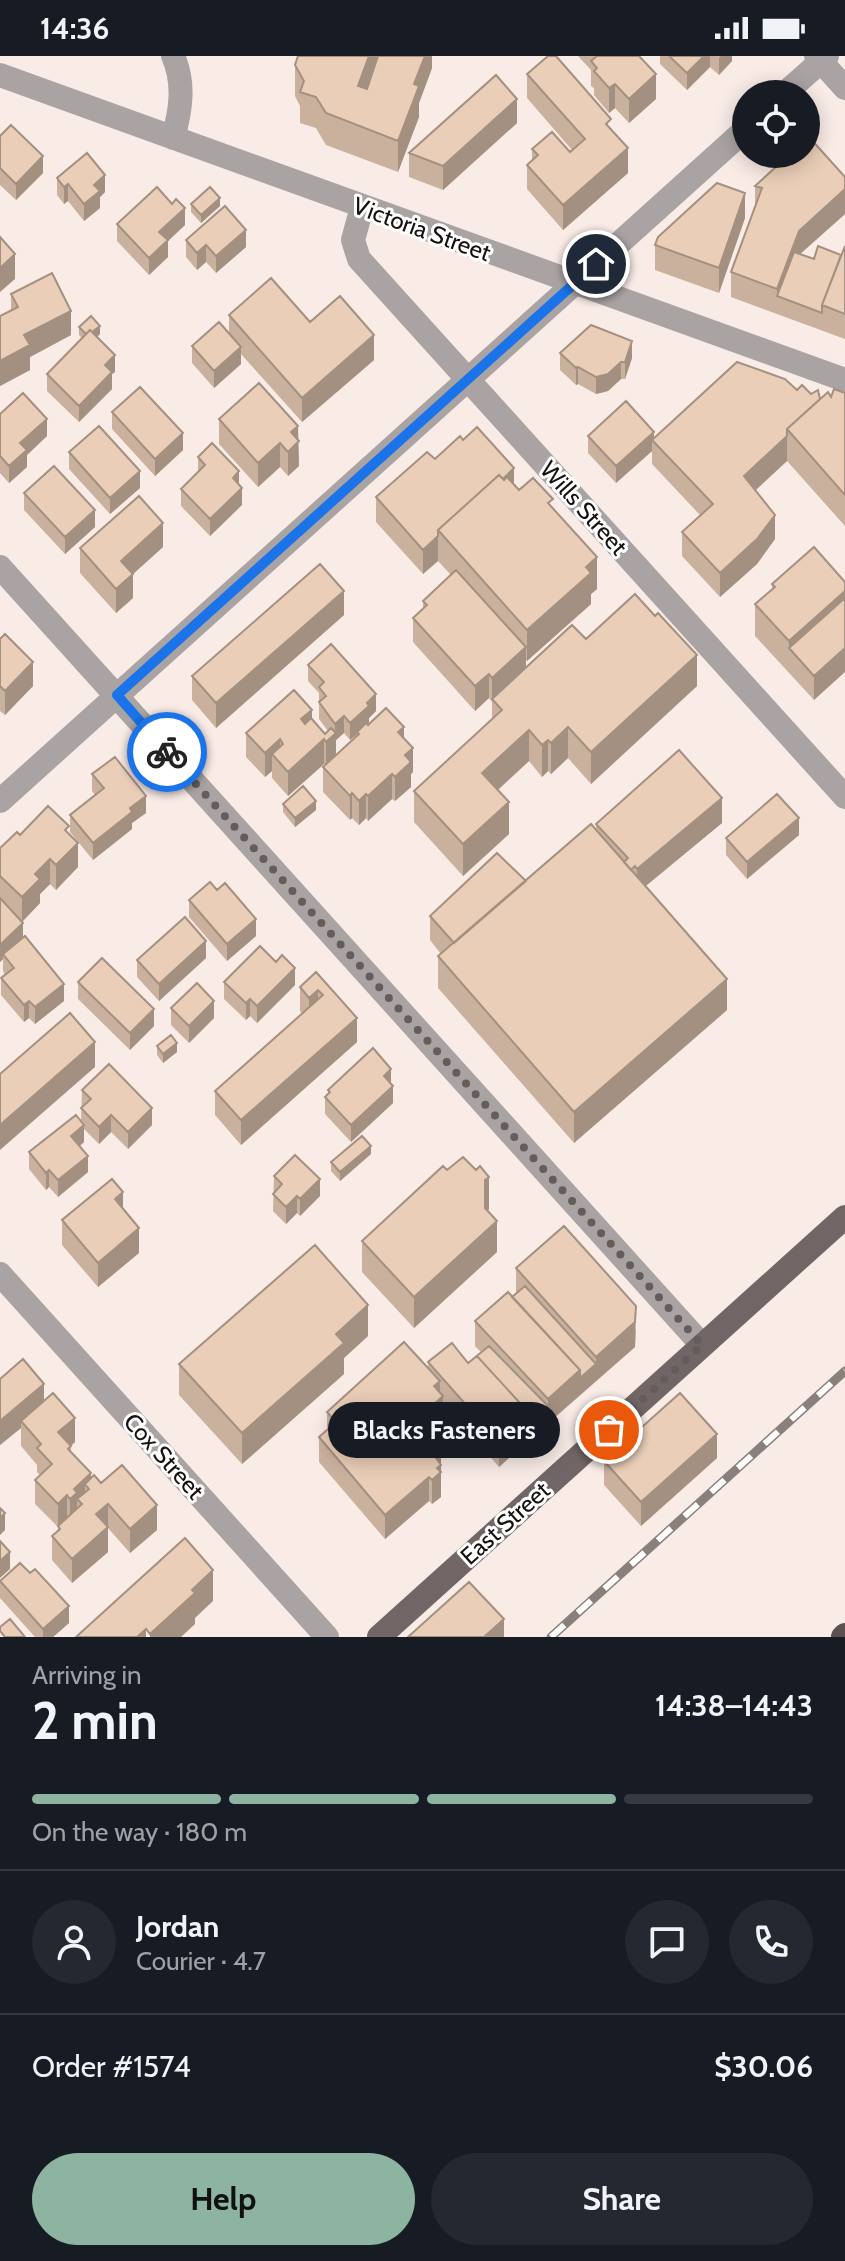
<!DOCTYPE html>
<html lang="en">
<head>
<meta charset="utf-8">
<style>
  body { margin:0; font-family:Cabin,sans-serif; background:#242831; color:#f1f3f6; height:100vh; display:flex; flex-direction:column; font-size:30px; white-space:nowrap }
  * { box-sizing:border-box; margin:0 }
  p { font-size:26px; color:#9ea1a6 }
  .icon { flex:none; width:44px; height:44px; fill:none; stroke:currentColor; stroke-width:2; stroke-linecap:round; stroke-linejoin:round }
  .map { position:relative; height:1581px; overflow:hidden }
  .panel { display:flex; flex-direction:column; background:#171b24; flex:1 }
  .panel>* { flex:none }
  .controls { position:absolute; left:732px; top:24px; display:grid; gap:16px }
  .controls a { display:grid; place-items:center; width:88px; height:88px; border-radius:50%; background:#171b24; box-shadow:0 4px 20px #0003; font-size:40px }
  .pin { position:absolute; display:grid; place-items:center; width:68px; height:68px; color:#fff; margin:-34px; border:4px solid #fff; border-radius:50%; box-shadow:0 2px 8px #0007 }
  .courier { position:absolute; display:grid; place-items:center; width:80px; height:80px; margin:-40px; border:6px solid #1a73e8; border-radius:50%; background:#fff; color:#222; box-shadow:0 2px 10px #0007 }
  .bubble { position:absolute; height:56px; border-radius:28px; background:#171b24; box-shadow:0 4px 20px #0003; font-size:26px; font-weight:700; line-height:56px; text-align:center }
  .headline em { font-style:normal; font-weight:700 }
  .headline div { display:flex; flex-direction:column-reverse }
  .headline { display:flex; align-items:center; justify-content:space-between; height:136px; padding:0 32px }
  h1 { font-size:52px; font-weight:700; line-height:60px }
  .bar { display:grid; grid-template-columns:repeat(4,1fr); gap:12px 8px; align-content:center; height:96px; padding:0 32px }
  .bar i { height:10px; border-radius:6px; background:#363941 }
  .bar .selected { background:#8cb4a0 }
  .bar p { grid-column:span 4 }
  .line { display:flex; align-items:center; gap:20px; padding:0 32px; border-top:2px solid #363941 }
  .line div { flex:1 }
  .round { display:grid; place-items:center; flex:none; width:84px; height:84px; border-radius:42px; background:#242831 }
  .cta { display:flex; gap:16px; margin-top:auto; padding:16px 32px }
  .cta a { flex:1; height:92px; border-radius:48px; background:#8cb4a0; color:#111; font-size:32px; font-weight:700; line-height:92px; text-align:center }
  .cta a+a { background:#242831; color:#f1f3f6 }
  .status { display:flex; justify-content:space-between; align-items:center; height:56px; padding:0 40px; background:#171b24; direction:ltr }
  .status svg { height:22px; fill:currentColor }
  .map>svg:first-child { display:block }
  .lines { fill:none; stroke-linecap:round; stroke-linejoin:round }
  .minor { stroke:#aaa3a3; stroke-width:24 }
  .major { stroke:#716566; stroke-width:24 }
  .highway { stroke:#5d5050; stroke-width:24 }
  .rail-casing { stroke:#89807c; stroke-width:9 }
  .rail { stroke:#fff; stroke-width:6; stroke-dasharray:18; stroke-linecap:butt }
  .wall { fill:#c9b19d; fill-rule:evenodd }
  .shaded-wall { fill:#a49080 }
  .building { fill:#eaceb7; stroke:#a49080; stroke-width:2 }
  .done { stroke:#655d5a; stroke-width:8; stroke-dasharray:0 14.4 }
  .route { stroke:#1a73e8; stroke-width:10 }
  .labels { text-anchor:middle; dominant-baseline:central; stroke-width:6; stroke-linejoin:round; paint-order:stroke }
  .street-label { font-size:24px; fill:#16110f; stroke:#fff }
</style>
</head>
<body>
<div class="status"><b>14:36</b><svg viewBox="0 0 49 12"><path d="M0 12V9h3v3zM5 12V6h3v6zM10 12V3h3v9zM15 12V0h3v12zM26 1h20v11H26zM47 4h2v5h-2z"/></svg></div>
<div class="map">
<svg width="845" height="1581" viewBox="0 0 845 1581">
  <rect width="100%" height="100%" fill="#f9ebe6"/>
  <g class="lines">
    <path class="minor" d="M173,0c12,27 8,54 0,82
      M816,0l29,32
      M0,19l845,305
      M784,38l43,-38
      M362,151l-9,33 6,19 486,538
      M0,511l702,778
      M0,745l746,-672
      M0,1218l327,363"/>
    <path class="major" d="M379,1581l466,-420"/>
    <path class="highway" d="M843,1581l2,-2"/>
    <defs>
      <path id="rail" d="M551,1581l294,-266"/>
    </defs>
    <use href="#rail" class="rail-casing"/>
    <use href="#rail" class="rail"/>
  </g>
  <path class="wall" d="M432,0v12l-13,35v14l-21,55 -72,-27 -10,-17 -16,-5v-17l-5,-10v-31z
    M578,0h61l17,43 -27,24 -14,-15 -6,5 -15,-18v-7l-3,-2v-16z
    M660,0h72v5l-13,14 -9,-8 -23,23 -27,-26z
    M527,18l84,55 17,44 -65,57 -36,-41v-24l5,-5v-11l38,3 2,-2 -45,-52z
    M517,67l-74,67 -34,-13v-24z
    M0,80l43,37 -27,27 -16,-15z
    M845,121v37l-45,40 14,5 27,-4 4,-9v93l-114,-42v-25l24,-66v-20z
    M57,122l48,14 -5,5v11l-16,13 -16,-20 -4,3 -7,-9z
    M172,148l13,21 -17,16v16l-19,18 -32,-34v-17z
    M191,148l29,2 -19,17 -10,-11z
    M745,162l-26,75 -64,-23v-25z
    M186,184l60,7 -30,26 -10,-11 -9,8 -11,-13z
    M11,238l60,41 -41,22v13l-30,16v-70l11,-5z
    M229,259l81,7 64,38 -72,62 -61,-68v10l-27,24 -22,-25v-17l37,-13z
    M79,271l21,7 -3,3 18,35 -3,2v15l-33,33 -32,-31v-17l35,-36 -3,-3z
    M560,297l72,5 -7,21h-4l-13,12 -12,3 -18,-10 -2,1 -16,-15z
    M797,334l23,9 25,-6v133l-58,-65 -32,29 20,49 -18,25 -37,33 -38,-41v-24l18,-17 -48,-51v-13l-36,32 -28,-30v-17l66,1z
    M112,356l71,38 -28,26 -43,-47z
    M0,358l47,22 -20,19v12l-18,16 -9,-10z
    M219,363l79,21 1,26 -11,10 -8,-9 -22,20 -39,-43z
    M69,396l71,36 -30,26 -41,-45z
    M198,401l41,29 3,19 -32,31 -29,-30v-17l17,-17z
    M435,403l79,26 5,5 34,18 44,81 -6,5v10l-64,57 -1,-1v7l60,-28 111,47 -106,98 -23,-26 -17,16 -3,-3 -6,6 -13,-16 -31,29 11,44 -46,42 -49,-54v-31l78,-72v-17l-3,-4 -14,13 -62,-69v-24l10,-9v-8l28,-26 -13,-14 -15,13 -47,-52v-25z
    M24,437l71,34 -30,27 -41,-44z
    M163,491l-30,27v24l-17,15 -36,-40v-25z
    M845,526l-31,118 -59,-64v-32l17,-14v-6z
    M344,559l-128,113 -24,-28v-24z
    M0,583l33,47 -28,29 -5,-4z
    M308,609l68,46 -7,7v5l-1,1 36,14 9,34 -2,2v13l-16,14 -3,-2 -24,22 -2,-3 -7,7 -7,-7 -2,2 -27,-28v-25l2,-2 -1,-1 -36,32 -16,-18v-7l-7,6 -19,-20v-24l66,-14 13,15 3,-3 -9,-12v-26l-11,-12zM344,677l6,7 7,-5 -21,20v-15z
    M92,718l54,39 -14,10v6l-39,31 -23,-28v-17l25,-20 -3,-4z
    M283,748l33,6 -21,17 -12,-15z
    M722,767l-76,63 81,124 -153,133 -136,-155v-32l3,-2 -11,-14v-24l96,-35 70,-51v-6z
    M69,778l9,33 -22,23 -6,-6 -10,10v9l-18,19 1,16 41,63 -29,23 -6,-6 -5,4 -23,-27v-17l4,-3 -2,-4v-12l-3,3v-114l20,-13z
    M799,779l-52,44 -21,-24v-17z
    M189,844l67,36 -29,25 -38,-44z
    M206,902l-47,43 -22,-24v-17z
    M316,916l41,70 -116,103 -26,-30v-24l87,-77 -2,-3v-24z
    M78,926l76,44 -24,24 -52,-51z
    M224,926l71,3 -38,38 -7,-7 -4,4 -22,-21z
    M171,952l43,10 -25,25 -18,-18z
    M157,990l20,6 -14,11 -6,-8z
    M391,1029l2,18 -42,39 -26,-28v-17l3,-3v-4z
    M82,1034l70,35 -24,24 -17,-17 -12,12 -15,-15v13l-4,4 8,26 -30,25 -9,-10 -3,3 -17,-21v-17l52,-31z
    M371,1098l-31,27 -9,-10v-9z
    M447,1114l42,39 -2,2 10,41 -83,76 -52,-56v-31z
    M274,1120l46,20 -20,20 -3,-3 -11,11 -13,-13z
    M62,1164l77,33 -41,34 -36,-42z
    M516,1212l120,62 -1,17 -136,120 -56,-64v17l-21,20 -10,-12 -1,2 15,17 15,7v43l-9,7 -3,-3 -44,38 -66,-77v-25l8,-7v-18l101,-43v-7l40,1 13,-11 -6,-6v-25l41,-28z
    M368,1280l-24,22v16l-102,90 -63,-69v-31z
    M0,1323l44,22 31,41 -4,4v6l20,26 10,5 56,47 -27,23 -22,-25v24l-36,31 -20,-23v-24l6,-5v-4l-23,-23v-24l5,-5 -3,-3v-7l-16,-19v-18l-21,17z
    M717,1402l-76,68 -37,-41v-24z
    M30,1517l39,50 -16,14h-18l-35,-39v-17z"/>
  <path class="shaded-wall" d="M369,0h10l-21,61v-31z
    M425,0h7v12l-13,35v14l-21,55v-31l16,-57z
    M704,0h6v11l-23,23v-17z
    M721,0h11v5l-13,14v-17z
    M656,18v25l-27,24v-24z
    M615,28v24l-6,5v-25z
    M517,43v24l-74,67v-24z
    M628,92v25l-65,57v-25z
    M43,100v17l-27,27v-16z
    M105,119v17l-5,5v11l-16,13v-17l10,-19z
    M68,128v17l-4,3v-17z
    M845,133v25l-46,41 -22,41v-7l22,-58z
    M745,137v25l-26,75v-25z
    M220,142v8l-19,17v-8z
    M185,152v17l-17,16v16l-19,18v-17l10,-26z
    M246,174v17l-30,26v-17z
    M206,189v17l-9,8v-17z
    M15,198v25l-15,13v-24z
    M71,255v24l-41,22v13l-30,16v-25l24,-26z
    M100,270v8l-12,11v-9z
    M374,279v25l-72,62v-24z
    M632,285v17l-7,21v-17z
    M241,291v17l-27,24v-17z
    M115,299v17l-3,2v15l-33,33v-16l26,-41z
    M621,306v17l-13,12 -12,3v-17z
    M578,311v17l-2,1v-17z
    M47,363v17l-20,19v12l-18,16v-17l11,-23z
    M298,370l1,40 -11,10v-24l3,-20z
    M654,376v10l-2,-2v11l-36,32v-17z
    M183,377v17l-28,26v-17z
    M787,380v25l-43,40v-25z
    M280,387v24l-22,20v-24z
    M514,412v25l-73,41z
    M140,415v17l-30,26v-16z
    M239,415v17l-6,-10z
    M242,432v17l-32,31v-17z
    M95,454v17l-30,27v-17z
    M775,459v24l-18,25 -37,33v-24z
    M163,467v24l-30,27v24l-17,15v-24l5,-28z
    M438,480v25l-15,13v-24z
    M597,501v32l-6,5v10l-64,57v-31l59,-63z
    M344,535v24l-128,113v-25z
    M845,535v31l-56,26v-7z
    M526,591v24l-34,28v-21z
    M845,592v24l-31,28v-24z
    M697,599v31l-106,98v-32z
    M33,606v24l-28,29v-24z
    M489,618v24l-14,13v-25z
    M376,638v17l-7,7v5l-11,10 -1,-1v2l-7,6v-17z
    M312,654v25l-11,-16z
    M344,660v17l-8,7v18l-10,9v-25l9,-8v-10z
    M404,671v24l-6,-19z
    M568,671v31l-17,16v-31z
    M529,674v31l-47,43v-31z
    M280,683v23l-8,-8v17l-7,6v-24z
    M324,683v25l-36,32v-24z
    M548,684v31l-6,6v-32z
    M413,692v24l-2,2v13l-16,14v-24l10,-22z
    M392,718v25l-24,22v-25z
    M352,737v25l-2,2v-24z
    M366,738v24l-7,7v-24z
    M146,740v17l-14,10v6l-39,31v-17l37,-35z
    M722,742v25l-85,70v-24z
    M316,745v9l-21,17v-9z
    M509,746v32l-46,42v-32z
    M799,762v17l-52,44v-17z
    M78,787v24l-22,23v-25z
    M50,803v25l-10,10v9l-18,19v-25l13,-23z
    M256,863v17l-29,25v-17z
    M23,867v17l-20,14v5l-3,3v-17z
    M206,885v17l-47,43v-17z
    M295,912v17l-38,38v-17z
    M727,923v31l-153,133v-31z
    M64,928v17l-29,23v-17z
    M318,934v24l-9,8v-24z
    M250,943v17l-4,4v-17z
    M29,945v17l-5,4v-17z
    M214,945v17l-25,25v-17z
    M154,953v17l-24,24v-17z
    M357,962v24l-116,103v-25z
    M95,986v25l-95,83v-25z
    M177,987v9l-14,11v-9z
    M391,1013v17l-7,-10z
    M393,1030v17l-42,39v-17z
    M152,1052v17l-24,24v-17z
    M111,1059v17l-12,12v-17z
    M84,1069v17l-13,11v-17z
    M371,1090v8l-31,27v-9z
    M88,1100v16l-30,25v-17z
    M49,1114v17l-3,3v-17z
    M489,1121v32l-4,3 12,9v31l-83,76v-31l71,-117z
    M320,1123v17l-20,20v-17z
    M123,1136v25l-8,-18z
    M297,1140v17l-11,11v-17z
    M139,1172v25l-41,34v-24z
    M368,1249v31l-24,22v16l-102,90v-31l94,-99z
    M636,1250l-1,41 -87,76v-24l32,-29 16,-6v-7z
    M440,1325v18l3,-3v24l-21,20v-25l12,-29z
    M44,1328v24l-23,13v7l-21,17v-24z
    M412,1348v24l-13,12v-25z
    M548,1350v17l-49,44v-25l31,-28z
    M75,1362v24l-17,15v-25z
    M717,1378v24l-76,68v-24z
    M441,1398v43l-9,7v-24l4,-22z
    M91,1417v24l-2,-8 -4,-5v19l-8,-4v18l-7,7v-25l4,-10z
    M429,1421v24l-44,38v-24z
    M67,1439v25l-9,8v-24z
    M108,1448v48l-36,31v-24l24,-45z
    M157,1449v25l-27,23v-24z
    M5,1457v17l-5,5v-17z
    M10,1496v17l-10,9v-17z
    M213,1514v31l-18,17v6l-14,13h-31v-3l42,-44z
    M69,1550v17l-16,14h-10v-8z
    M504,1563v18h-20z
    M146,1573v8h-9z"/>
  <path class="building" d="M298,0h71l-11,30 9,3 11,-33h47l-11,28 5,2 -21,55 -72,-28 -10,-16 -16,-5 4,-11 -9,-16z
    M548,0h8l55,63 -5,5 22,24 -65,57 -36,-40 11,-10 -6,-6 20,-17 18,20 15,-13 -58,-65z
    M597,0h42l17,18 -27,25 -14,-15 -6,4 -15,-17 3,-3 -6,-7z
    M669,0h35l-17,17z
    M496,19l21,24 -74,67 -34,-13z
    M11,69l32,31 -27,28 -16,-16v-32z
    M809,81l36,40v12l-46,42 -22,58 -46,-17 31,-84 -7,-2 35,-32h16v-15z
    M87,97l18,22 -11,10 6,6 -16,13 -16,-20 -4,3 -7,-9z
    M717,127l28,10 -26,75 -64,-23 3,-8z
    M157,131l15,17 4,-5 9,9 -26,24 9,8 -19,18 -32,-34z
    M210,131l10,11 -19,17 -10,-11z
    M225,150l21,24 -30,26 -10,-11 -9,8 -11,-13z
    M0,181l15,17 -15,14z
    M818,190l23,9 -19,50v8l-45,-17 17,-44 20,7z
    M845,190v68l-23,-9z
    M52,217l19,38 -47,24 6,10 -30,16v-45l18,-9 -7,-13z
    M271,222l39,44 30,-26 34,39 -72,63 -73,-83z
    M91,260l9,10 -8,6 -2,-2 -4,4 -7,-7z
    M219,266l22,25 -27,24 -22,-25z
    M591,269l41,16 -7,21h-4l-13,12 -12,3 -18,-10 -2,1 -16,-15z
    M90,274l25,25 -10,10 7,7 -33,34 -32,-32z
    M737,306l48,17 12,11 5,-5 9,9 7,-4 2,9 -33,30v7l-43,40 31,39 -18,24 -37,34 -38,-41 31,-28 -61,-64z
    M259,327l39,43 -7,6 8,9 -11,11 -8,-9 -22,20 -39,-44z
    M140,331l43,46 -28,26 -43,-47z
    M834,333l11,4v102l-58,-66 41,-37 3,5z
    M23,337l24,26 -27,24 7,7 -18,16 -9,-10v-42z
    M626,345l28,31 -38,34 -28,-30z
    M99,370l41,45 -30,27 -41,-46z
    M477,371l37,41 -11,11 -4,-4 -61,55v6l-15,14 -47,-53 51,-45 8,7 25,-23 3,4z
    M212,387l27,28 -6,7 9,10 -32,31 -29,-30 24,-24 -7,-8z
    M54,410l41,44 -30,27 -41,-44z
    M499,419l5,5 3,-3 12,13 14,-12 20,21 -5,4 49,54 -11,10 5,6 -64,57 -89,-100z
    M139,440l24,27 -42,38 12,13 -17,15 -36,-41z
    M814,491l31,35v9l-56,50 -34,-37 20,-17 -3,-3z
    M320,508l24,27 -128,112 -24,-27z
    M456,514l70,77 -34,31 -3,-4 -14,12 -62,-68 14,-13 -4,-4z
    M635,538l20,22 3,-3 39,42 -106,97 -23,-25 -17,16 -3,-3 -6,5 -13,-15 -47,43 27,29 -46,42 -49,-53 88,-81 -10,-11 80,-74 14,14z
    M845,542v50l-31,28 -25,-28z
    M5,578l28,28 -28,29 -5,-5v-47z
    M331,588l45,50 -9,9 2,3 -19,17 -6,-7 -9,8 -16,-22 7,-6 -7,-9 5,-5 -16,-17z
    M294,634l18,20 -11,9 4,5 6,-6 14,16 6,-6 5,5 -10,9 -2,-3 -36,33 -16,-18 11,-10 -3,-5 -15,14 -19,-20z
    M386,652l18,19 -6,5 15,16 -8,7 6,7 -16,15 -3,-3 -24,22 -2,-2 -7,7 -7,-8 -2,3 -27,-29 36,-33 -2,-2 9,-9 2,2z
    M679,694l43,48 -85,71 -2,-3 -4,4 -7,-8 4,-4 -32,-34z
    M115,701l31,39 -16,12 2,4 -39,31 -23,-28 34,-27 -12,-14z
    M303,730l13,15 -21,17 -12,-14z
    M777,738l22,24 -52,44 -21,-24z
    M48,750l21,20 -4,4 13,13 -22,22 -6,-6 -15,15 5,5 -18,18 -22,-21v-28l17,-16 3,3z
    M591,768l136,155 -153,133 -136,-156z
    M497,797l29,28 -72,62 -24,-27z
    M210,826l7,8 8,-7 31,36 -29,25 -38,-44z
    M0,842l23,25 -23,22z
    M185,861l21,24 -47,43 -22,-24z
    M25,880l39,48 -29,23 -6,-6 -5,4 -23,-27 13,-10 -11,-14z
    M260,890l16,16 6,-7 13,13 -38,38 -7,-7 -4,4 -22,-21z
    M102,902l52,51 -24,24 -52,-51z
    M316,916l41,46 -116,102 -26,-29 108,-96 -5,-5 -9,8 -9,-11z
    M197,927l17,18 -25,25 -18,-18z
    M70,957l25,29 -95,83v-51z
    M171,979l6,8 -14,11 -6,-8z
    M373,992l18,21 -7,7 9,10 -42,39 -26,-28 5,-5 -2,-2z
    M109,1008l43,44 -24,24 -17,-17 -12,12 -18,-19 10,-9 -9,-9z
    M76,1059l8,10 -13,11 17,20 -30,24 -9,-10 -3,3 -17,-21z
    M362,1080l9,10 -31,26 -9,-10z
    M295,1099l25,24 -20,20 -3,-3 -11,11 -13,-13 9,-10 -8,-8z
    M463,1101l13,13 4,-4 9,11 -4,3v28l12,13 -83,76 -52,-56 81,-75 4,4z
    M112,1123l11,13 -8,7 24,29 -41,35 -36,-43z
    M564,1170l72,80 -1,16 -39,35 -80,-89z
    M315,1189l53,60 -32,29 8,9 -102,90 -63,-69z
    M525,1230l71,78 -16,14v-8l-68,-73z
    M508,1236l72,78 -32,29 -73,-78z
    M404,1286l36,39 -6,5 9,10 -21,19 -10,-11 -13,11 27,32 5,-5 10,12 -5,4 5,7 -4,3 4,4 -9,8 -3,-3 -44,38 -66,-78 17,-15 -9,-10z
    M452,1287l16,20 9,-7 53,58 -31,28 -71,-80z
    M489,1290l59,60 -18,16v-8l-53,-58 -4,3z
    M23,1303l21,25 -44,37v-42z
    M53,1337l22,25 -17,14 13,14 -3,3 23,24 -17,16 3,4 -7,6 -3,-4 -9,9 -23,-24 17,-16 -15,-16 4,-4 -20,-23z
    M680,1337l37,41 -76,68 -37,-41z
    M122,1409l35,40 -27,24 -22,-25 -12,10 12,13 -36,32 -20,-23 8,-7 -2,-3 24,-22 -5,-5 12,-10 -4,-5 9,-9 7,8z
    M0,1452l5,5 -5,5z
    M185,1482l28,32 -21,20 3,3 -45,41 -4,-5 -9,8h-61z
    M0,1485l10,11 -10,9z
    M20,1507l10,10 5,-4 34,37 -26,23 -43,-48z
    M469,1526l35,37 -20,18h-76z
    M10,1563l15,18h-20l-5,-6v-4z"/>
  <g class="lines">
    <path class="done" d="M167,696l535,593 -93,85"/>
    <path class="route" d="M167,696l-50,-57 479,-431"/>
  </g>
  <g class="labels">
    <g class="street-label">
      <text transform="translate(422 173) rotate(20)">Victoria Street</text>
      <text transform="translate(584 452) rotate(48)">Wills Street</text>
      <text transform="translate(164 1400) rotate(48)">Cox Street</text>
      <text transform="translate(505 1467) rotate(-42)">East Street</text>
    </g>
  </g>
</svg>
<div class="controls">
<a><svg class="icon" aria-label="locate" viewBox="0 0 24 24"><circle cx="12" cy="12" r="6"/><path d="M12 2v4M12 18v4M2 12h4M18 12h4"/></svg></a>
</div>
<div class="pin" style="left:609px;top:1374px;background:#ea580c"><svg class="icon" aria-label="bag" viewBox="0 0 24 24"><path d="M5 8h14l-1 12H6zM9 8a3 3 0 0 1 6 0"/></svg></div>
<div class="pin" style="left:596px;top:208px;background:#1f2937"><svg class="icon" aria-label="home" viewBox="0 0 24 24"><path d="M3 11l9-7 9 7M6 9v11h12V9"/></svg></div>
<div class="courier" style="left:167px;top:696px"><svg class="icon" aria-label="bike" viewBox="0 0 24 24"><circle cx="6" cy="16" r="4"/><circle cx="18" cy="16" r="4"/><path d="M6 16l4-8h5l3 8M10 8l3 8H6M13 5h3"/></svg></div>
<div class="bubble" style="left:328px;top:1346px;width:232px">Blacks Fasteners</div>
</div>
<section class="panel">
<div class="headline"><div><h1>2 min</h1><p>Arriving in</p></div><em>14:38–14:43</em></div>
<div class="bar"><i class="selected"></i><i class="selected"></i><i class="selected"></i><i></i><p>On the way · 180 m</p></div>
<div class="line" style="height:144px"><a class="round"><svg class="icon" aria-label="person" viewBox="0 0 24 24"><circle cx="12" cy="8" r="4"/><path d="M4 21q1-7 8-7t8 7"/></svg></a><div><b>Jordan</b><p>Courier · 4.7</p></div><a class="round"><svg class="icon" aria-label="chat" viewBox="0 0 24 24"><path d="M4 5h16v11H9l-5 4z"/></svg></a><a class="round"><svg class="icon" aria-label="phone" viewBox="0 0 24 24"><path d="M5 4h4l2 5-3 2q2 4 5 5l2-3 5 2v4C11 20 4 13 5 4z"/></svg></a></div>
<div class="line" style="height:104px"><div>Order #1574</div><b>$30.06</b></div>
<div class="cta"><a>Help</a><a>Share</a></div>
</section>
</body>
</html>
